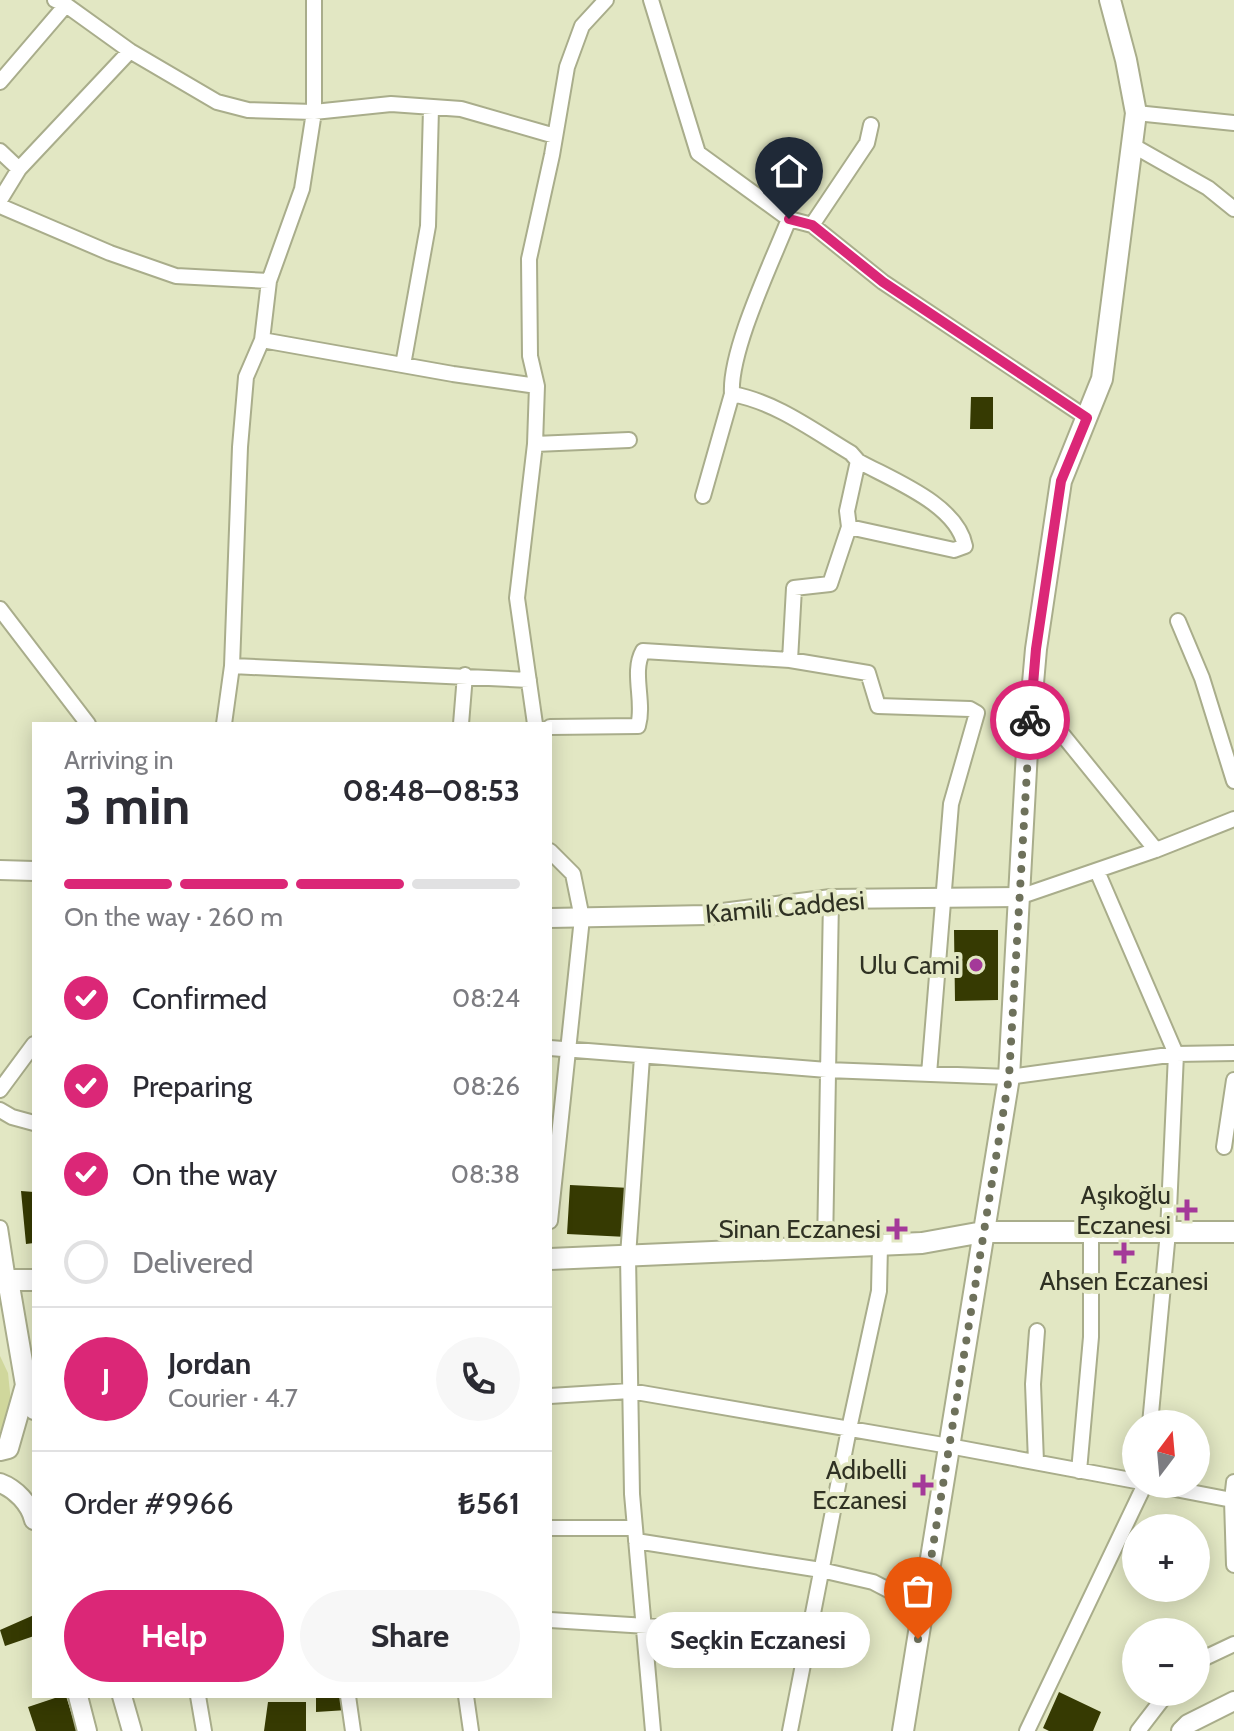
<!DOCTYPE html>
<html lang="en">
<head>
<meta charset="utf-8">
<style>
  body { margin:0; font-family:Cabin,sans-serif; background:#f7f7f7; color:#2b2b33; height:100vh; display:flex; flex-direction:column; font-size:30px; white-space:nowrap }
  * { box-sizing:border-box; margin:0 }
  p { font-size:26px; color:#7c7c81 }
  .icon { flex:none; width:44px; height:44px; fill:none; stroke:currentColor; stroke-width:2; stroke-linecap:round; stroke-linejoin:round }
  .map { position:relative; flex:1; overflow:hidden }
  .sheet { position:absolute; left:32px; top:722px; width:520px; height:976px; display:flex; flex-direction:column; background:#fff; border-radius:0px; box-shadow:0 4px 20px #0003 }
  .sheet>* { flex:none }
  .needle { width:52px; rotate:16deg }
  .tools { position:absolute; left:1122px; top:1410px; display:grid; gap:16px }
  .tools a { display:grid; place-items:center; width:88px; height:88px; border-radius:50%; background:#fff; box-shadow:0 4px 20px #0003; font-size:40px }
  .pin { position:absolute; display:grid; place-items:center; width:68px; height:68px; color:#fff; margin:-82px -34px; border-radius:50% 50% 50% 0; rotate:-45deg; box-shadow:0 0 8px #0007 }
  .pin .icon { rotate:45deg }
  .courier { position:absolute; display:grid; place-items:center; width:80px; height:80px; margin:-40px; border:6px solid #db2777; border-radius:50%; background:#fff; color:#222; box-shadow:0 2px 10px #0007 }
  .bubble { position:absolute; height:56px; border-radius:28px; background:#fff; box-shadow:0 4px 20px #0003; font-size:26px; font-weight:700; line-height:56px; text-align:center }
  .head em { font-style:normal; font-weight:700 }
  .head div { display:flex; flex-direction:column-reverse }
  .head { display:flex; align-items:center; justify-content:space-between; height:136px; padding:0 32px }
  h1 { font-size:52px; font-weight:700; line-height:60px }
  .bar { display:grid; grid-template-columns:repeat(4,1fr); gap:12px 8px; align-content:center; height:96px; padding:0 32px }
  .bar i { height:10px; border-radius:6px; background:#e1e1e2 }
  .bar .current { background:#db2777 }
  .bar p { grid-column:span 4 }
  .line { display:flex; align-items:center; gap:20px; padding:0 32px; border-top:2px solid #e1e1e2 }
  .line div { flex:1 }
  .round { display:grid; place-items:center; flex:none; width:84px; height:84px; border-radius:42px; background:#f7f7f7 }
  ol { padding:0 32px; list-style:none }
  li { display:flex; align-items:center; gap:24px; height:88px }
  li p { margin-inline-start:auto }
  li .icon { padding:8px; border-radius:50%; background:#db2777; color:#fff; stroke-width:4 }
  li:last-child { color:#7c7c81 }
  li i { width:44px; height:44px; border:4px solid #e1e1e2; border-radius:50% }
  .primary-button { display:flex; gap:16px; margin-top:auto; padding:16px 32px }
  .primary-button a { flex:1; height:92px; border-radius:48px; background:#db2777; color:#fff; font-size:32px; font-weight:700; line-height:92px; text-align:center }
  .primary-button a+a { background:#f7f7f7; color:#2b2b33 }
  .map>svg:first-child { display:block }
  .green { fill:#d0d79c }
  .building { fill:#363a02 }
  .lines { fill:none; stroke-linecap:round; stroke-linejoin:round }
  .minor-casing { stroke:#a9ad8b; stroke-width:18 }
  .tertiary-casing { stroke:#a9ad8b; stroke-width:22 }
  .secondary-casing { stroke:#a9ad8b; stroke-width:24 }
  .minor { stroke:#fff; stroke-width:14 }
  .tertiary { stroke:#fff; stroke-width:18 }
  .secondary { stroke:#fff; stroke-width:20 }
  .done { stroke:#6e715b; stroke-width:8; stroke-dasharray:0 14.4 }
  .route { stroke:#db2777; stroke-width:10 }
  .poi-dot { fill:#a43999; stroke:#e2e7c3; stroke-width:3 }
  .labels { text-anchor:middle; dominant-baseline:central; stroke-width:8; stroke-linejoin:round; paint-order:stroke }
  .street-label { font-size:26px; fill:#2f3123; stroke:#e2e7c3 }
  .poi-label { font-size:26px; fill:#2f3123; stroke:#e2e7c3; text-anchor:end }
</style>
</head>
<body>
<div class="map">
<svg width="1234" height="1731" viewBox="0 0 1234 1731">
  <rect width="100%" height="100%" fill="#e2e7c3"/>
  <path class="green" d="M0,1356l8,17 4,39 -12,20z"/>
  <path class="building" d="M971,397h22v32h-23z
    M954,930h44v70l-43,1z
    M570,1185l60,3 -3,49 -60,-3z
    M21,1191l13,1v51l-8,1z
    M34,1615v21l-29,10 -5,-16z
    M1059,1692l42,20 -8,19h-44l-6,-3z
    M61,1696h5l11,35h-41l-8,-24z
    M316,1696h29l2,14 -31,2z
    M268,1702h38v29h-42z"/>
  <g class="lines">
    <defs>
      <path id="minor" d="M55,0l11,5 64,46 87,51 31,8 66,2 77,-8 70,5 94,27
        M651,0l47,153 91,66 23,6 71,57 204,136
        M0,82l66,-77
        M1136,113l98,10
        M1132,145l76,43 26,21
        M0,151l19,18
        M0,200l19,-31 111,-118
        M0,206l110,47 66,23 93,5
        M812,225l55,-82 4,-18
        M262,340l191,34 84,12
        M403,365l25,-139 3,-118
        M732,394c44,8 82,37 119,59l7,8c34,19 99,43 107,85l-11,4 -105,-23
        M535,444l94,-4
        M703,496l29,-102c-3,-43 40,-132 57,-175
        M0,609l88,115
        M1178,621l24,57 32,103
        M790,660l4,-72 36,-4 19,-57 -2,-16 11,-50
        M232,666l297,14
        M1032,697l124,153
        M224,724l8,-58 8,-219 6,-70 16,-37 7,-59 33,-92 12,-77v-112
        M461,724l4,-49
        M535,724l-18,-126 18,-154 2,-58 -7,-30 -1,-97 23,-104 15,-88 15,-41 24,-26
        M550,727l88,-1c7,-24 -7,-54 5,-75l147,9 78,13 10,33 92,3 7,4 -26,91 -22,270
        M550,851l23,23 9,44 -32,303
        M1097,871l79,183 -8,178 -18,192
        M1019,897l137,-47 78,-31
        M550,1048l277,22 182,7 167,-23 58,-1
        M642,1057l-14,199 4,238 21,237
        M0,1090l34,-46
        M0,1110l12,7 22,6
        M1224,1147l10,-67
        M0,1228l8,52
        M825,1248l6,-349
        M550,1396l80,-5 319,55 187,35
        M1036,1462l-3,-78 4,-53
        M1079,1471l12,-134v-105
        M1234,1482l-2,18 2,65
        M1149,1484l83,16
        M550,1528h85
        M636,1541l185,29 52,12 50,26
        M550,1620l259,16
        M1196,1662l38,-18
        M198,1696l6,35
        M348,1696l5,35
        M466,1696l5,35
        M790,1731l59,-302 30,-138 1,-46
        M1027,1731l118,-247
        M1138,1731l30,-39"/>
      <path id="tertiary" d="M0,870l34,1
        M550,918l157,-3 124,-16 188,-2
        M26,1385l8,25
        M0,1483c16,6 30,21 34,37
        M78,1696l9,35
        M122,1696l10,35
        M1181,1731l7,-7 46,-23"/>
      <path id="secondary" d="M550,1259l372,-16 61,-11h251
        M0,1283l8,-3h26
        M0,1450l8,-2 18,-63 -18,-105
        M903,1731l106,-654 18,-326 9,-102 25,-168 41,-102 34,-266 -10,-53 -16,-60"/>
    </defs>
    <use href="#minor" class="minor-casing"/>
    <use href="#tertiary" class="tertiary-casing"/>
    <use href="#secondary" class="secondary-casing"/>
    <use href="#minor" class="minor"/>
    <use href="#tertiary" class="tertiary"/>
    <use href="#secondary" class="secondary"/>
  </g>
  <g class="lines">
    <path class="done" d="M918,1639l91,-562 21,-357"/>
    <path class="route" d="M789,219l23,6 71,57 204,136 -26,63 -25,168 -6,71"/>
  </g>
  <g class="poi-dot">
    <circle cx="976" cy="965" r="8"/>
    <path d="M1183 1198h8v8h8v8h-8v8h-8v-8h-8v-8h8z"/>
    <path d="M893 1217h8v8h8v8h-8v8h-8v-8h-8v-8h8z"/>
    <path d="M1120 1241h8v8h8v8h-8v8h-8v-8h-8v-8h8z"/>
    <path d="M919 1473h8v8h8v8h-8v8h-8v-8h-8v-8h8z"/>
  </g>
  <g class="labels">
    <g class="street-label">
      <text transform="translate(785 907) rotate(-5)">Kamili Caddesi</text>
    </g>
    <g class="poi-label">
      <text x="960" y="965">Ulu Cami</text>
      <text x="1171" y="1195">Aşıkoğlu<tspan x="1171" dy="30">Eczanesi</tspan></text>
      <text x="881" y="1229">Sinan Eczanesi</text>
      <text x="1124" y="1281" text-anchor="middle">Ahsen Eczanesi</text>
      <text x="907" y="1470">Adıbelli<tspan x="907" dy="30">Eczanesi</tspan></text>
    </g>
  </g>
</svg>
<div class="tools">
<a><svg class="needle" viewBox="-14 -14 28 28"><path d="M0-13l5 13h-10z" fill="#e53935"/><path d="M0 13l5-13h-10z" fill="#7c7c81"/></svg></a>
<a>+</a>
<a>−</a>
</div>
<div class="pin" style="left:918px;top:1639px;background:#ea580c"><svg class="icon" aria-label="bag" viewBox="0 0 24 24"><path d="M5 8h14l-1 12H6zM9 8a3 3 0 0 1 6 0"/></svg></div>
<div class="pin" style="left:789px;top:219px;background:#1f2937"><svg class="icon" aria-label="home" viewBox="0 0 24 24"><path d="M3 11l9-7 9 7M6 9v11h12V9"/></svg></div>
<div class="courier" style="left:1030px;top:720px"><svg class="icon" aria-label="bike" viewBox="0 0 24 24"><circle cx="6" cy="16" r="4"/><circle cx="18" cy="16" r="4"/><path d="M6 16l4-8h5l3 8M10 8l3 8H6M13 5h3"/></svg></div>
<div class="bubble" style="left:646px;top:1612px;width:224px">Seçkin Eczanesi</div>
<section class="sheet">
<div class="head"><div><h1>3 min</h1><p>Arriving in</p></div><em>08:48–08:53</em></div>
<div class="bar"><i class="current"></i><i class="current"></i><i class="current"></i><i></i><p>On the way · 260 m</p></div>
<ol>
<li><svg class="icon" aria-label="check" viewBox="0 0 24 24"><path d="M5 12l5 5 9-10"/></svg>Confirmed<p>08:24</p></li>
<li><svg class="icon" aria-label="check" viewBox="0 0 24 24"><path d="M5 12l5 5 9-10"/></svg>Preparing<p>08:26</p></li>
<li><svg class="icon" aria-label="check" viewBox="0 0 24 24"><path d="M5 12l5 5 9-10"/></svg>On the way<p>08:38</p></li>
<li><i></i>Delivered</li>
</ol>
<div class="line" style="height:144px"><b class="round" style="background:#db2777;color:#fff">J</b><div><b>Jordan</b><p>Courier · 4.7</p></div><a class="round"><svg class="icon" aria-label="phone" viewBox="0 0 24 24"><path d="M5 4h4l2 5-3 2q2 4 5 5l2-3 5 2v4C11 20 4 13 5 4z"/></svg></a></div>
<div class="line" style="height:104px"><div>Order #9966</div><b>₺561</b></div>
<div class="primary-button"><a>Help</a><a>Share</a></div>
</section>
</div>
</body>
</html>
